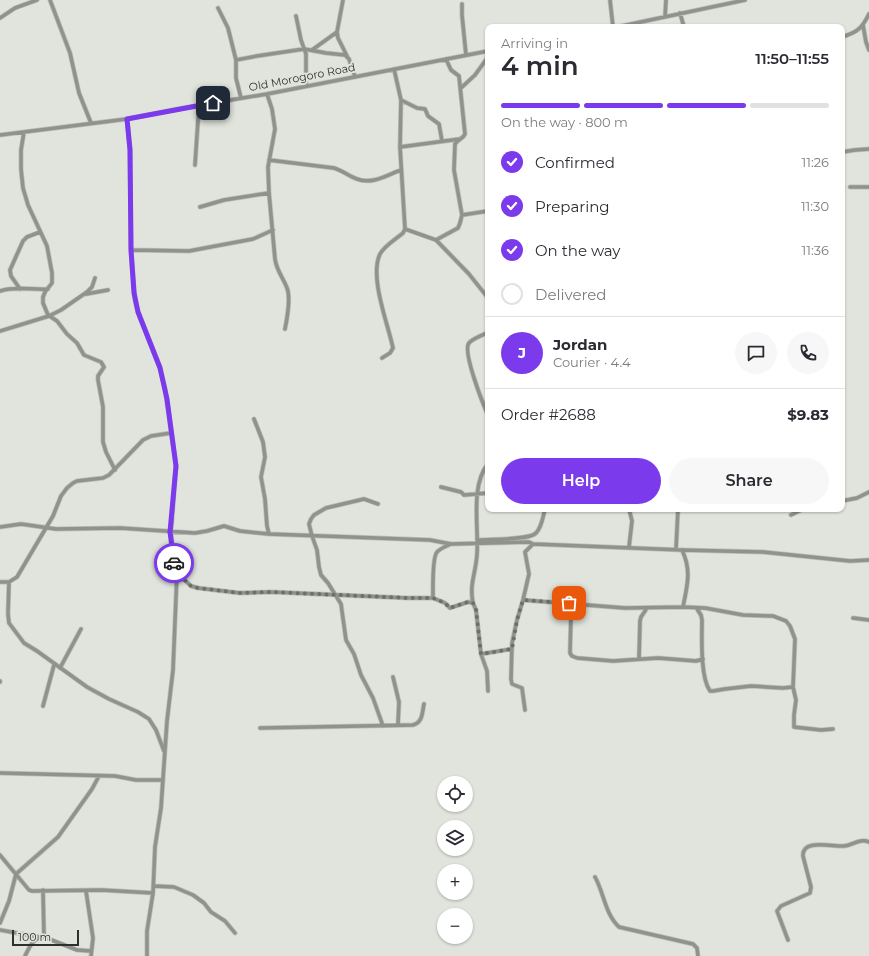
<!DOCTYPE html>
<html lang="en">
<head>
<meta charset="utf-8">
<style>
  body { margin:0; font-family:Montserrat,sans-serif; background:#f7f7f7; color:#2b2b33; height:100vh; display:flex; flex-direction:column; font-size:15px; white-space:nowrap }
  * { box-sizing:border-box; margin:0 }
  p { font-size:13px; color:#7c7c81 }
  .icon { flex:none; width:22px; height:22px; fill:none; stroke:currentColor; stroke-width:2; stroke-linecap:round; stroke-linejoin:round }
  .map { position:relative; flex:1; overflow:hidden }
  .panel { position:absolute; left:485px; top:24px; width:360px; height:488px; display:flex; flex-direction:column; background:#fff; border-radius:8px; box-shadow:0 1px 3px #0004 }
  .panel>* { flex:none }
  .controls { position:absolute; left:437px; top:776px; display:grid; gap:8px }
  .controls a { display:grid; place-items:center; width:36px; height:36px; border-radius:50%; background:#fff; box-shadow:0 1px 3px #0004; font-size:20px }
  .scale { position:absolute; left:12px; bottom:10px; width:67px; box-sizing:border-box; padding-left:4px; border:2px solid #2f302d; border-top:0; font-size:11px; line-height:14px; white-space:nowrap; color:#2f302d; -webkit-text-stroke:3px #e1e4dc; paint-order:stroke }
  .pin { position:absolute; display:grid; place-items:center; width:34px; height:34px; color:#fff; margin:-17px; border-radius:8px; box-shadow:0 2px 6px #0006 }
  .courier { position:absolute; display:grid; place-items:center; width:40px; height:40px; margin:-20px; border:3px solid #7c3aed; border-radius:50%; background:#fff; color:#222; box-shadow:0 1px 5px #0007 }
  .summary em { font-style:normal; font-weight:600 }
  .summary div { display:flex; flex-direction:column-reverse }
  .summary { display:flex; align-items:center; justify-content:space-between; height:68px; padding:0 16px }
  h1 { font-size:26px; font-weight:600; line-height:30px }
  .bar { display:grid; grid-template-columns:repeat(4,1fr); gap:6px 4px; align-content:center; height:48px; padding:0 16px }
  .bar i { height:5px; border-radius:3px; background:#e1e1e2 }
  .bar .current { background:#7c3aed }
  .bar p { grid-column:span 4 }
  .line { display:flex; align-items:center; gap:10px; padding:0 16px; border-top:1px solid #e1e1e2 }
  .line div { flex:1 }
  .round { display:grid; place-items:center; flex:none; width:42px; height:42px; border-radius:21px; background:#f7f7f7 }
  ol { padding:0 16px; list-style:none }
  li { display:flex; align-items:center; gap:12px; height:44px }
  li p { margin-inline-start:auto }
  li .icon { padding:4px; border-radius:50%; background:#7c3aed; color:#fff; stroke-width:4 }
  li:last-child { color:#7c7c81 }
  li i { width:22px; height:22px; border:2px solid #e1e1e2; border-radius:50% }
  .button { display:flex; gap:8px; margin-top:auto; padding:8px 16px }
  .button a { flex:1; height:46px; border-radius:24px; background:#7c3aed; color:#fff; font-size:16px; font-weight:600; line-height:46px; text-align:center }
  .button a+a { background:#f7f7f7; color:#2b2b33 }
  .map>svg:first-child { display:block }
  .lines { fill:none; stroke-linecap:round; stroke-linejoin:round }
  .street-casing { stroke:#bdc0b9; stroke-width:5 }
  .street { stroke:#90928e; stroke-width:3.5 }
  .done { stroke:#6d6f6a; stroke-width:4; stroke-dasharray:0 7.2 }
  .route { stroke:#7c3aed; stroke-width:5 }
  .labels { text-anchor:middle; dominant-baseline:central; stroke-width:4; stroke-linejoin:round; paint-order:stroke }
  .street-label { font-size:11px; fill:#2f302d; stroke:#e1e4dc }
</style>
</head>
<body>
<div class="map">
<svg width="869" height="956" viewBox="0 0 869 956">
  <rect width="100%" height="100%" fill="#e1e4dc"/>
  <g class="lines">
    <defs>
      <path id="street" d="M50,0l20,53 9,40 12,30
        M343,0l-6,32 1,6 9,18
        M610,0l3,27
        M462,4v11l4,40
        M218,8l10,20 8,32v18l5,20
        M680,13l4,14
        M296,16l5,24 5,14v32
        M665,17l1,-17
        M0,18l15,-10 22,-8
        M863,25l3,17 3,8
        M617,27l128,-27
        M842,37c16,-5 20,-9 27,-23
        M312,50l25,-18
        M236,60l21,-4 47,-7 22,4 19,2 4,4 6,18
        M461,88l14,-13 13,-18
        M267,94l5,15 3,20 -7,38 1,26 6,66c2,13 8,18 12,29 4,10 0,31 -2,41
        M401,100l16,8 8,1 3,7 11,8 3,17
        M127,119l3,30 1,101 4,50 3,12 22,55 5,22 11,77 -5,66 2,24 4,17 -4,97 -6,51 -6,87 -6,39 -2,46 -6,38v25
        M24,132l-3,18v19l2,19 5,17 19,41 5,27v10l-7,9 -2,5v6l5,12 9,6 10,13 10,9 7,12 17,7 3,5 -6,9v4l5,27v35l3,10 9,18
        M0,135l127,-16 56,-11 84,-14 221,-43
        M400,147l60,-8
        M842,152l13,-2 14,-1
        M269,160l65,8c9,3 15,8 23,11 15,6 30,-4 44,-9
        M195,165l4,-60
        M850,187h19
        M200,207l24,-7 45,-7
        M462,215l26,-4
        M405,229l31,11 33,34 19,24
        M436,240l22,-12 2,-5 2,-8 -8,-45 1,-26c3,-5 8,-5 10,-10l-6,-58 -8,-6 -5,-11
        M131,250l58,1 64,-12 20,-9
        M20,289l-9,-13 -1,-6 13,-29 4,-4 13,-5
        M0,291c16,-5 31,-1 48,-2
        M86,294l22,-4
        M0,331l49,-15 12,-6 26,-18 5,-5 3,-9
        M488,332c-6,4 -15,6 -19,11 -7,8 14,61 19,72
        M382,358l8,-5 3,-5c-5,-24 -24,-71 -13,-94 4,-8 16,-15 23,-21l2,-4 -5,-82 1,-47 -7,-31
        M254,419l9,23 2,15 -4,20 4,22 2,27 2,8
        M441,487l20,5 3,3 24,-2
        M842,501l15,-3 12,-6
        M378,504l-14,-5 -38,9 -12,7 -3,4 -2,5 3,12 5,14 2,17 2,8 7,8 13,21 5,36 8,14 7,21 12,23 10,28
        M791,515l12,-6
        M0,527l21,-3 35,5 64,-1 75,5 12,-2 17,-5 16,5 29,3 161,6 21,4 78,-2 4,2 149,6 81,2 87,9 19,-1
        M480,540c12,-1 50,0 56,-7 6,-6 7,-17 9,-24
        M629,547l3,-26 -3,-12
        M676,549l2,-40
        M682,550c10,21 5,36 1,57
        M177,573l14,13 7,2 42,5 32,-1 136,6h25l12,5 5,5 18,-6 5,1 3,7 5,44 6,17 1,20
        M0,582h9l8,-5 36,-61 8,-20 6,-8 6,-5 4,-2 26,-3 6,-3 34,-35 8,-4 20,-3
        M9,582l-1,32 1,9 15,20 13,8 50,36 22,12 29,13 11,7 7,11 8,21
        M433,598c0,-9 -1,-40 4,-46 3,-3 9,-6 14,-8
        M523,600l102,8 58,-1 22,1 38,7 30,1 13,5 4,5 5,13 -2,48 3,13 -2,15v12l27,3 12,-1
        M473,603c-4,-19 3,-30 4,-49 2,-25 -7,-69 11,-90
        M569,603l2,12 -1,38 2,3 5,2 36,3 45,-3 38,3 7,-2
        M697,609l4,6 1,5c0,18 -2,57 8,71h3l12,-2 26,-3 32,2 10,-1
        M853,618l16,2
        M481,654l31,-5
        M639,659l1,-38 1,-4 6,-9
        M60,668l21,-39
        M393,677l6,25 -1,22
        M0,682v-1
        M43,706l11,-41
        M525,710l-3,-22 -10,-4 -1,-5 1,-36 5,-23 6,-20 6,-26 -4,-22 8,-8
        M260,728l153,-3c10,-3 9,-12 11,-21
        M0,773l115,3 21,4h27
        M0,855l29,35 3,1 69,-1 52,3
        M595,877c9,16 10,37 24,50l74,17 4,4 1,8
        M154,886l20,1 19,8 11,8 7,9 14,9 10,12
        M43,890l1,47
        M86,891l7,47 -2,18
        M0,923l9,-22 7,-27 42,-37 34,-48 7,-13
        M0,930l39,7
        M788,940l-11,-29 4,-5 29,-13 1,-6 -8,-31c-1,-18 30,-9 41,-10 9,-1 16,-8 25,-4
        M25,956c4,-8 8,-19 19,-19l33,13 14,1"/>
    </defs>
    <use href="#street" class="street-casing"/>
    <use href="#street" class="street"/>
  </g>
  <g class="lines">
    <path class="done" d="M174,563l3,10 14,13 7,2 42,5 32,-1 136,6h25l12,5 5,5 18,-6 5,1 3,7 5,44 31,-5 5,-29 6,-20 46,3"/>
    <path class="route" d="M174,563l-4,-31 6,-66 -9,-67 -7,-31 -22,-56 -4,-19 -3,-43 -1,-100 -3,-31 86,-16"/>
  </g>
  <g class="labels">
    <g class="street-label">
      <text transform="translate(302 77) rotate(-11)">Old Morogoro Road</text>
    </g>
  </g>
</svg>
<div class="controls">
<a><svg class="icon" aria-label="locate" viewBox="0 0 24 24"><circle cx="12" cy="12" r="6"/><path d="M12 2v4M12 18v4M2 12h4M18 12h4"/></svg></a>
<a><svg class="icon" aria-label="layers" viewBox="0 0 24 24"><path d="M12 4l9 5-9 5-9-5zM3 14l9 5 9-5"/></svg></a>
<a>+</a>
<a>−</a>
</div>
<div class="scale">100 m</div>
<div class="pin" style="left:569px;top:603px;background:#ea580c"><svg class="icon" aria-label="bag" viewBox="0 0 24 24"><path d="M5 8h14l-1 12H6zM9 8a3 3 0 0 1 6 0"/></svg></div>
<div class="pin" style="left:213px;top:103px;background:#1f2937"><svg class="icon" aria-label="home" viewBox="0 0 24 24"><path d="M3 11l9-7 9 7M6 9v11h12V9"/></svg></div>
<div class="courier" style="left:174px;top:563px"><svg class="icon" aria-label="car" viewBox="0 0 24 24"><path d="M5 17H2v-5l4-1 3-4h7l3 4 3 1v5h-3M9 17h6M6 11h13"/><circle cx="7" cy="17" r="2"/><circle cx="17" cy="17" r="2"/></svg></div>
<section class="panel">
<div class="summary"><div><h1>4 min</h1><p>Arriving in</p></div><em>11:50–11:55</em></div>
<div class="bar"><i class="current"></i><i class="current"></i><i class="current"></i><i></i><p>On the way · 800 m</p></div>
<ol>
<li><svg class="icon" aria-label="check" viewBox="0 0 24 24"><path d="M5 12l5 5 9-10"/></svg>Confirmed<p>11:26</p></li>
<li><svg class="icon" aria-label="check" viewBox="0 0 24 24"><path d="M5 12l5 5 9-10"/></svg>Preparing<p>11:30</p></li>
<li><svg class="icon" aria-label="check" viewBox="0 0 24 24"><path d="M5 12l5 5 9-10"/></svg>On the way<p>11:36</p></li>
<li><i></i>Delivered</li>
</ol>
<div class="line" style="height:72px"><b class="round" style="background:#7c3aed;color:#fff">J</b><div><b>Jordan</b><p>Courier · 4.4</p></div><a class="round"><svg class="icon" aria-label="chat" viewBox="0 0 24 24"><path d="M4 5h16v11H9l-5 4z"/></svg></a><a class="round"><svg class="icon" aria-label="phone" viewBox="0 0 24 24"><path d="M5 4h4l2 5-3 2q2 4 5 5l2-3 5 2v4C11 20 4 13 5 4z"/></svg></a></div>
<div class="line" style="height:52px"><div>Order #2688</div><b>$9.83</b></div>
<div class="button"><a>Help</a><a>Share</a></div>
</section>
</div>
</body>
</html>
